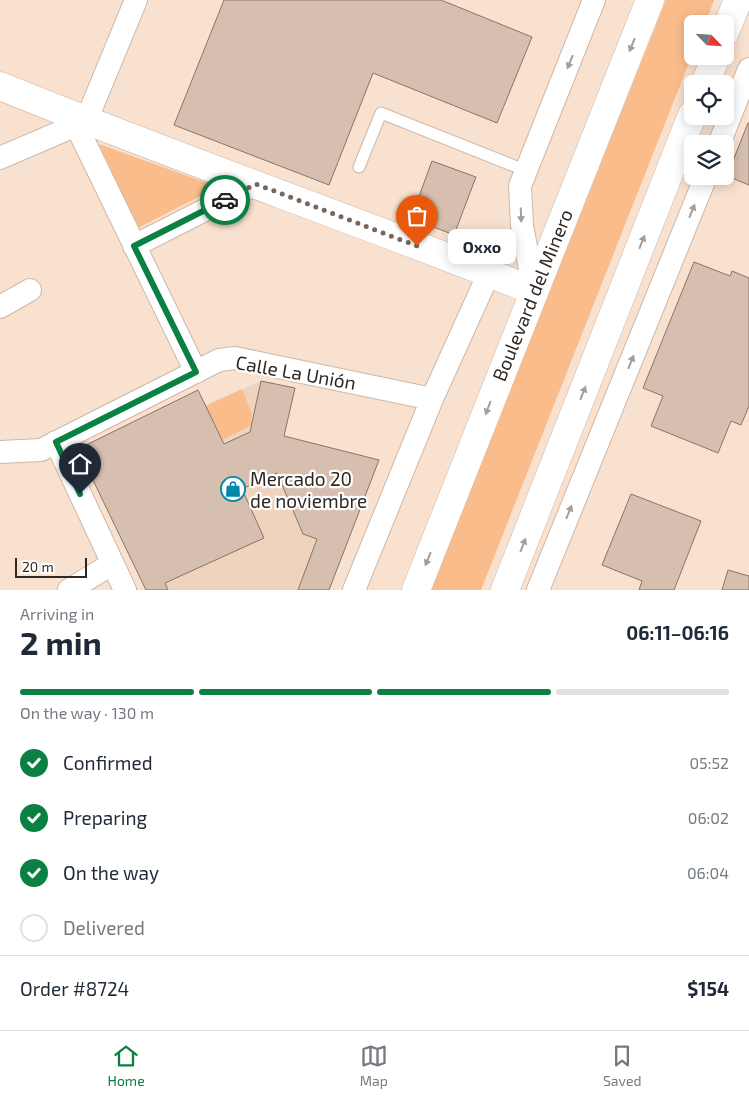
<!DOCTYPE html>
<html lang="en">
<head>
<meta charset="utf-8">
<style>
  body { margin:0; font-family:"Exo 2",sans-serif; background:#f6f6f7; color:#1f2937; height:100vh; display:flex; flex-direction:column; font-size:19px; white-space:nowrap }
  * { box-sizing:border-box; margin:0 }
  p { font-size:16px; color:#747a83 }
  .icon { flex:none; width:28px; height:28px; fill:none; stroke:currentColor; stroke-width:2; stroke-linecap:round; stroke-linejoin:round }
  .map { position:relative; height:590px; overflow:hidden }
  .details { display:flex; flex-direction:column; background:#fff; flex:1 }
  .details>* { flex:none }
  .needle { width:32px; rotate:115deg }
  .buttons { position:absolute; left:684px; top:15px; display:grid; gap:10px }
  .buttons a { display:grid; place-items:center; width:50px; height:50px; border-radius:8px; background:#fff; box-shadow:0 2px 12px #0003; font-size:25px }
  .scale { position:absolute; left:15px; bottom:12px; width:72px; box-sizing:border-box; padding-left:5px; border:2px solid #302721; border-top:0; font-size:14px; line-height:18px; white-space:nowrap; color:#302721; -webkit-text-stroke:4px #fff; paint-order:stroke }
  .pin { position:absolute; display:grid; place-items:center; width:42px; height:42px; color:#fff; margin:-51px -21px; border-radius:50% 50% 50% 0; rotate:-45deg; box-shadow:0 0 5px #0007 }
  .pin .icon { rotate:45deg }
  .courier { position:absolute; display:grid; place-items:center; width:50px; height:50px; margin:-25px; border:4px solid #0b8043; border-radius:50%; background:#fff; color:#222; box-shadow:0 1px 6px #0007 }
  .bubble { position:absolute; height:35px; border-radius:8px; background:#fff; box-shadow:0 2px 12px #0003; font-size:16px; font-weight:700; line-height:35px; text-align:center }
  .headline em { font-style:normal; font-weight:700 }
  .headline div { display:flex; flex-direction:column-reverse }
  .headline { display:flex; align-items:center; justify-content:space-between; height:85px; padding:0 20px }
  h1 { font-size:32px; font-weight:700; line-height:38px }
  .bar { display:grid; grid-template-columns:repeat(4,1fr); gap:8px 5px; align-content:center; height:60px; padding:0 20px }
  .bar i { height:6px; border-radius:4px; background:#e0e1e3 }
  .bar .on { background:#0b8043 }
  .bar p { grid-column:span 4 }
  .line { display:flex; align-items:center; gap:12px; padding:0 20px; border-top:1px solid #e0e1e3 }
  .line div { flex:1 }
  ol { padding:0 20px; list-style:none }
  li { display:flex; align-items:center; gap:15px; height:55px }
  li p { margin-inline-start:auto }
  li .icon { padding:5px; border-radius:50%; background:#0b8043; color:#fff; stroke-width:4 }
  li:last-child { color:#747a83 }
  li i { width:28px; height:28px; border:2px solid #e0e1e3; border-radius:50% }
  .menu { display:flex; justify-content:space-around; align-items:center; height:70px; border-top:1px solid #e0e1e3; background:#fff; font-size:14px; color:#747a83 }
  .menu a { display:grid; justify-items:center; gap:2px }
  .menu .on { color:#0b8043 }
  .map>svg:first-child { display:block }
  .built { fill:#f0d3bd }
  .green { fill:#fbbc8b }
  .building { fill:#d6bfae; stroke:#897465 }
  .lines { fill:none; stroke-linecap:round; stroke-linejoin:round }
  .service-casing { stroke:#ceb7a6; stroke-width:13 }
  .minor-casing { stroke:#ceb7a6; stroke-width:24 }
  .tertiary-casing { stroke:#ceb7a6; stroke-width:29 }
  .primary-casing { stroke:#ceb7a6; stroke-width:29 }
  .service { stroke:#fff; stroke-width:11 }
  .minor { stroke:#fff; stroke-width:22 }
  .tertiary { stroke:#fff; stroke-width:28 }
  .primary { stroke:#fff; stroke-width:28 }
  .oneway { fill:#a29e9b }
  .done { stroke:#76685e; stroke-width:5; stroke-dasharray:0 9 }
  .route { stroke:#0b8043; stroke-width:6 }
  .labels { text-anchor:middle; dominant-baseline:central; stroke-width:4.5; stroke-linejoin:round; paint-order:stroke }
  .street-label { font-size:19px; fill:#302721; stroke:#fff }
  .poi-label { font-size:19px; fill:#302721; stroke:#fff; text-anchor:start }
</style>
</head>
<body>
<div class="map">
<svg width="749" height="590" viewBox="0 0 749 590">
  <rect width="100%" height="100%" fill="#f8e1cf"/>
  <path class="built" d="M261,381l34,7 -11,48 95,24 -50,130h-183l-68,-141 120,-59 8,16z"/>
  <path class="green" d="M666,0h48l-9,24h-13v31l-211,535h-51z
    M99,144l119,43 -80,41z
    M242,389l10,25 -1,5 1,6 -30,15 -17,-34z"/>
  <path class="building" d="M224,0h217l91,37 -35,86 -124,-50 -44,112 -155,-60z
    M748,123h1v62l-22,-9z
    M432,161l44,16 -22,58 -43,-17z
    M694,262l36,14 2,-5 17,7v128l-8,19 -10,-4 -13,32 -67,-27 12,-30 -20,-8z
    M261,381l34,7 -11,48 95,24 -50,130h-31l19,-51 -14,-5 -26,-61 -35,16 22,49 -99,45 3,7h-22l-68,-141 120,-59 26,54 26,-12z
    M631,494l70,27 -27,69h-35l3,-9 -40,-16z
    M728,570l21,6v14h-27z"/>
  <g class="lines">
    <defs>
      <path id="service" d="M359,167l22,-54 146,58"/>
      <path id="minor" d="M76,125l120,247
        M719,144l30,-75
        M0,158l86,-37 50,-121
        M134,246l122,-62
        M534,291l-12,-66 -2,-39 74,-186
        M0,307l30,-17
        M56,442l69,148
        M0,452l41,-2 178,-90 16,-2 197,41
        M69,590l43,-26
        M354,590l78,-191 57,-126
        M538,590l168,-414"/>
      <path id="tertiary" d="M0,86c176,72 357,134 534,205"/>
      <path id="primary" d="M725,32l13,-32
        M705,84l11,-28
        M416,590l234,-590
        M505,590l187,-475"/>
    </defs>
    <use href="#service" class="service-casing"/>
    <use href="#minor" class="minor-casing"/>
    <use href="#tertiary" class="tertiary-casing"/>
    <use href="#primary" class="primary-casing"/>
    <use href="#service" class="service"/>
    <use href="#minor" class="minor"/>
    <use href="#tertiary" class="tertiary"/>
    <use href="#primary" class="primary"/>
  </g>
  <defs><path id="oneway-solid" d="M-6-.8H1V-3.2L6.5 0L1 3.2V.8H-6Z" transform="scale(1.25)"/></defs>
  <g class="oneway">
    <use href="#oneway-solid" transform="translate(632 45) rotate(112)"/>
    <use href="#oneway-solid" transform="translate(570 62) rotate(112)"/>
    <use href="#oneway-solid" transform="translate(692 211) rotate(-68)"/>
    <use href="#oneway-solid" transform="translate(521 215) rotate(88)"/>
    <use href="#oneway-solid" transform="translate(642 242) rotate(-68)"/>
    <use href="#oneway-solid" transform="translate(631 362) rotate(-68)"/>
    <use href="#oneway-solid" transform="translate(583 393) rotate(-68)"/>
    <use href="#oneway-solid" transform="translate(488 408) rotate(111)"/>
    <use href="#oneway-solid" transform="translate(569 512) rotate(-68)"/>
    <use href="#oneway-solid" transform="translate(523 545) rotate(-69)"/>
    <use href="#oneway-solid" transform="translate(428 559) rotate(112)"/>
  </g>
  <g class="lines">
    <path class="done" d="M225,200l31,-16 161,62"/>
    <path class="route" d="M80,494l-24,-52 140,-70 -62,-126 91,-46"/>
  </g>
  <defs>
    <symbol id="shop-ring" viewBox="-11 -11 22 22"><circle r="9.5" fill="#fff" stroke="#0488aa" stroke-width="1.5"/><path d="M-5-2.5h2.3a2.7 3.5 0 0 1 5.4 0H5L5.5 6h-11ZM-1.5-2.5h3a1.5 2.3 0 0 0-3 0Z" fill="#0488aa"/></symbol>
  </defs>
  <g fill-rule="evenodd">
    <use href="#shop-ring" x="219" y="475" width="28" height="28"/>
  </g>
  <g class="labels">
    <g class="street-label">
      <text transform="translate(532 295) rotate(-68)">Boulevard del Minero</text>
      <text transform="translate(296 372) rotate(10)">Calle La Unión</text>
    </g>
    <g class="poi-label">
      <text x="250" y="478">Mercado 20<tspan x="250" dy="22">de noviembre</tspan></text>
    </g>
  </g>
</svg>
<div class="buttons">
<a><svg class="needle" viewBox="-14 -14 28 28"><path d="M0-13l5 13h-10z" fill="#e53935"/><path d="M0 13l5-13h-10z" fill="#747a83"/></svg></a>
<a><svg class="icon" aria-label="locate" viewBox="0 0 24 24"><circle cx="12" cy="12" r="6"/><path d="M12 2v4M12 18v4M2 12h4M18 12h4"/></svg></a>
<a><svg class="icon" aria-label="layers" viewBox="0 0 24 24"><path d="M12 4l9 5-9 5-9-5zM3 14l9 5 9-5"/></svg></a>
</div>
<div class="scale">20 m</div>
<div class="pin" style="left:417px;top:246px;background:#ea580c"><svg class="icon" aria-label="bag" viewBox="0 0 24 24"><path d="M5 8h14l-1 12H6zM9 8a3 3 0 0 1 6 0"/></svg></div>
<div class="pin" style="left:80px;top:494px;background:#1f2937"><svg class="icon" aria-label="home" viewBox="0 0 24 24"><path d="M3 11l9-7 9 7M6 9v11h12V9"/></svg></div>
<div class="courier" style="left:225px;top:200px"><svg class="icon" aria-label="car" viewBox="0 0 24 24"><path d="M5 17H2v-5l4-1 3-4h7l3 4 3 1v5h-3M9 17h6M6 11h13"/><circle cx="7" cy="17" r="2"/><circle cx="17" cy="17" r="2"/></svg></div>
<div class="bubble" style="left:448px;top:229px;width:68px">Oxxo</div>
</div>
<section class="details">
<div class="headline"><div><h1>2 min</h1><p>Arriving in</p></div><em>06:11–06:16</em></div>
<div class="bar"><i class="on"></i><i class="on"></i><i class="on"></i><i></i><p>On the way · 130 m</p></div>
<ol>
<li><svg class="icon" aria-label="check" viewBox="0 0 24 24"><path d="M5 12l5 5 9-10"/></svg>Confirmed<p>05:52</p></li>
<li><svg class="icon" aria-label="check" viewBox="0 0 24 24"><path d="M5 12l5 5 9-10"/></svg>Preparing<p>06:02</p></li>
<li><svg class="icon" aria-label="check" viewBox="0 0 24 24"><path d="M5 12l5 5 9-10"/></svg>On the way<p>06:04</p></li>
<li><i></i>Delivered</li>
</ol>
<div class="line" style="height:65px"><div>Order #8724</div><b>$154</b></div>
</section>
<nav class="menu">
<a class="on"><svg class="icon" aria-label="home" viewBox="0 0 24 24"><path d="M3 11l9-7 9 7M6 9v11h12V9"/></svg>Home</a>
<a><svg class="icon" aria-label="map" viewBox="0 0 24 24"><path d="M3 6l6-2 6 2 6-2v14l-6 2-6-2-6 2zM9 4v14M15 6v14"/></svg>Map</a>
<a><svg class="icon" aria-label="saved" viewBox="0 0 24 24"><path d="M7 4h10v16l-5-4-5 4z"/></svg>Saved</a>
</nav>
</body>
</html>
